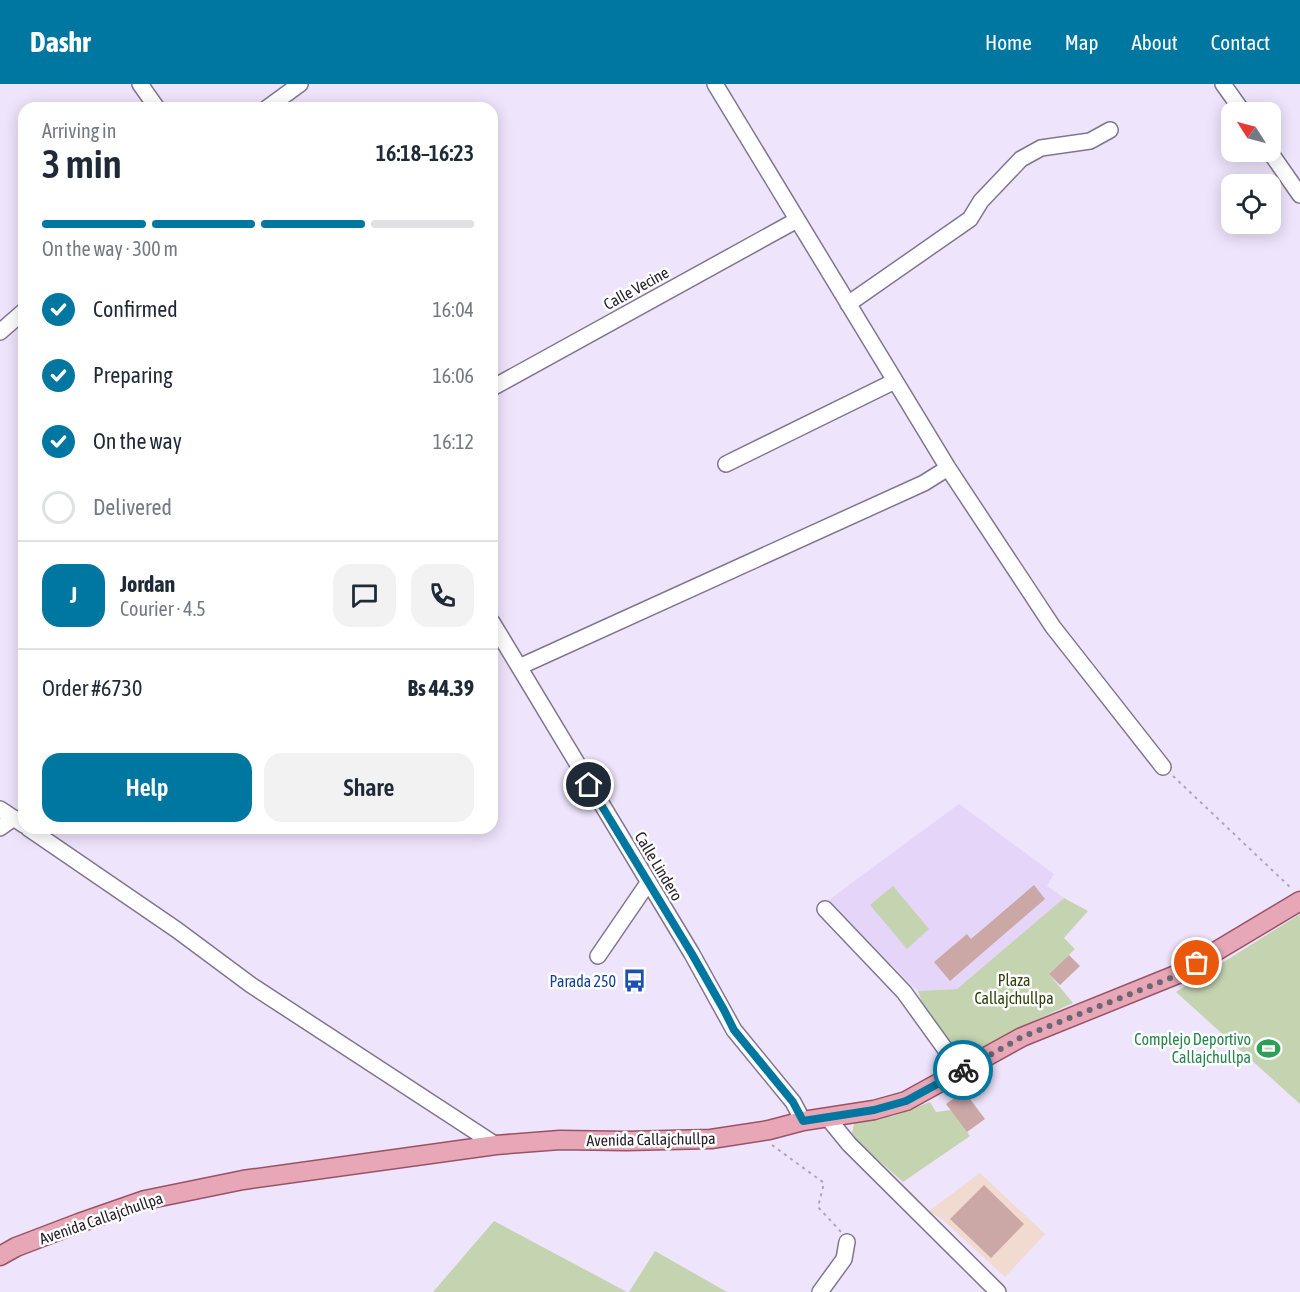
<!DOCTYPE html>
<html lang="en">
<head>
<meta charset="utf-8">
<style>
  body { margin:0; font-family:"Asap Condensed",sans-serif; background:#f2f2f3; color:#1f2937; height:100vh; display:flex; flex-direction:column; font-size:22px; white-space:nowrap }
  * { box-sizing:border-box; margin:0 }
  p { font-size:20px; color:#747a83 }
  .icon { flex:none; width:33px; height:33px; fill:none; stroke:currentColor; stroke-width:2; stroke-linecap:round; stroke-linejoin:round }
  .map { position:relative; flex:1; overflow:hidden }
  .details { position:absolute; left:18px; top:18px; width:480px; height:732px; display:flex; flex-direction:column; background:#fff; border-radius:18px; box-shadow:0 3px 15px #0003 }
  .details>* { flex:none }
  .needle { width:39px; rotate:306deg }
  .controls { position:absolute; left:1221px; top:18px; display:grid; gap:12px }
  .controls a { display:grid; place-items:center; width:60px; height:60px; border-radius:12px; background:#fff; box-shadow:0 3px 15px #0003; font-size:30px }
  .pin { position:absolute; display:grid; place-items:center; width:51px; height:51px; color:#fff; margin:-26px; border:3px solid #fff; border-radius:50%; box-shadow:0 2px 6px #0007 }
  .courier { position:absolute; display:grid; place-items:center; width:60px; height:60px; margin:-30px; border:4px solid #0077a0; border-radius:50%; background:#fff; color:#222; box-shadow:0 2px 8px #0007 }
  .summary em { font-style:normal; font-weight:600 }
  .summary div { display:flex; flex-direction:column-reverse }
  .summary { display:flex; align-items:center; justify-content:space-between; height:102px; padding:0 24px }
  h1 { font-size:39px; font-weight:600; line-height:45px }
  .bar { display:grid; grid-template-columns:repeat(4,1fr); gap:9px 6px; align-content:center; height:72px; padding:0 24px }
  .bar i { height:8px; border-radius:4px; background:#e0e1e3 }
  .bar .active { background:#0077a0 }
  .bar p { grid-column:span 4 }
  .line { display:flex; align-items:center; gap:15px; padding:0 24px; border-top:2px solid #e0e1e3 }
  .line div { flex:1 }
  .round { display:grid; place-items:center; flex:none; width:63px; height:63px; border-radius:18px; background:#f2f2f3 }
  ol { padding:0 24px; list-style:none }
  li { display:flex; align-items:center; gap:18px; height:66px }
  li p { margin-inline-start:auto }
  li .icon { padding:6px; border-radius:50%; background:#0077a0; color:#fff; stroke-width:4 }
  li:last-child { color:#747a83 }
  li i { width:33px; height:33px; border:3px solid #e0e1e3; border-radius:50% }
  .action { display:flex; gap:12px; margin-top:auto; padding:12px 24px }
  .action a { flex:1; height:69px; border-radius:18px; background:#0077a0; color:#fff; font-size:24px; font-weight:600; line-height:69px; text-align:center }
  .action a+a { background:#f2f2f3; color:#1f2937 }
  header { display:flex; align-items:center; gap:36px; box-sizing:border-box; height:84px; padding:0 30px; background:#0077a0; color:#fff }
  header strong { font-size:28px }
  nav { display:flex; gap:33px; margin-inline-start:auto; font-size:21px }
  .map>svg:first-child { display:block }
  .built { fill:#e5d5f9 }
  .industrial { fill:#f1dacf }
  .green { fill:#c4d4b1 }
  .building { fill:#cba7a6 }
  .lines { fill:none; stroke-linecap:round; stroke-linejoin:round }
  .minor-casing { stroke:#817690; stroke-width:18 }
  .major-casing { stroke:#995366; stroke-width:21 }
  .path { stroke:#ada5b9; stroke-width:2; stroke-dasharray:3 4.5; stroke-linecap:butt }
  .minor { stroke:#fff; stroke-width:15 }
  .major { stroke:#e7a7b6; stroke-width:18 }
  .done { stroke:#6d6675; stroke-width:6; stroke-dasharray:0 10.8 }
  .route { stroke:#0077a0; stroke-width:8 }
  .labels { text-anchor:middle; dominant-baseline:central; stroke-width:5; stroke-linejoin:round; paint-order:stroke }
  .street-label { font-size:16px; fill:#27222d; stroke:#fff }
  .park-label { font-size:16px; fill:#2f410a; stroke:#fff }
  .transit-label { font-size:16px; fill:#164399; stroke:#fff; text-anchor:end }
  .leisure-label { font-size:16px; fill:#27864d; stroke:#fff; text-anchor:end }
</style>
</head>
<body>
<header>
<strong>Dashr</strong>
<nav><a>Home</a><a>Map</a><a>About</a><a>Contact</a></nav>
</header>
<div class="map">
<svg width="1300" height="1208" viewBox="0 0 1300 1208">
  <rect width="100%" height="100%" fill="#eee4fc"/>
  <path class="built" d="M959,720l95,70 -7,12 17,12 -107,91 -39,2 -92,-89z"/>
  <path class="industrial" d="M980,1089l65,61 -40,43 -62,-57 -14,-9z"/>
  <path class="green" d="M893,802l36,43 -22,20 -37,-44z
    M1064,814l24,13 -24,27 11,11 -26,25 24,29 -61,28 -43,26 -11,1 -33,-46 -7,-21 39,-2z
    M1300,830v190l-124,-112z
    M930,1018l6,10 15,-2 19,26 -67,46 -46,-41 -5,-8 2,-9 8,-4 31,-4z
    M494,1137l133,71h-194z
    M655,1167l72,41h-98z"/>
  <path class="building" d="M1034,801l11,14 -95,82 -16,-19 33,-28 4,5z
    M1069,871l11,11 -20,19 -11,-11z
    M964,1007l21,28 -18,13 -21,-28z
    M984,1101l40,39 -33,34 -41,-39z"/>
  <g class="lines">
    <defs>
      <path id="minor" d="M140,0l17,24
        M715,0l233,384 105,159 110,140
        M1223,0l20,28
        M267,24l33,-24
        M1270,68l30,43
        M848,220l122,-85 11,-18 40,-42 20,-11 49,-7 20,-11
        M0,248l24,-21
        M492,304l305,-168
        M726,380l169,-83
        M492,538l200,332 42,76 59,72 10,19
        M519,583l405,-184 24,-15
        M0,725l24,16
        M0,744l14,-10
        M28,744l149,102 74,55 245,160
        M825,825l79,83 57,79
        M598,872l50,-73
        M827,1033l22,27 149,148
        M820,1208l24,-33 3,-17"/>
      <path id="major" d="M0,1172l16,-9 63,-24 66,-23 98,-20 253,-35 64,-5 66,1 85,-2 58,-9 34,-9 71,-11 32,-9 116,-64 156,-63 122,-73"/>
    </defs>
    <use href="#minor" class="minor-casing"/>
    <use href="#major" class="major-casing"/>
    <path class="path" d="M1173,692l118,112
      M772,1061l52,38 -6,24 23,25"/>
    <use href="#minor" class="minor"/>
    <use href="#major" class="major"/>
  </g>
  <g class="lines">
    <path class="done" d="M963,986l59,-33 156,-62 19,-12"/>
    <path class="route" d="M589,701l103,169 32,56 10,20 59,72 10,19 71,-11 32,-9 57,-31"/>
  </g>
  <defs>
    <symbol id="bus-bare" viewBox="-9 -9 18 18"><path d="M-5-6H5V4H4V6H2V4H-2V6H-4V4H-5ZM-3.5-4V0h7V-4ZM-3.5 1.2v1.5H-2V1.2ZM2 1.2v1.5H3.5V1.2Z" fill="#1a4fb4" stroke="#fff" stroke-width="2.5" paint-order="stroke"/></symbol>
    <symbol id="stadium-bare" viewBox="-9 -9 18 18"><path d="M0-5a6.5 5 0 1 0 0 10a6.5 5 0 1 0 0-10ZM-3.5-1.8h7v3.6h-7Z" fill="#2e9e5b" stroke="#fff" stroke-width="2.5" paint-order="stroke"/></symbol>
  </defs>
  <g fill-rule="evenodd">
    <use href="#bus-bare" x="618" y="880" width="33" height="33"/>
    <use href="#stadium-bare" x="1252" y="948" width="33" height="33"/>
  </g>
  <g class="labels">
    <g class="street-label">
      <text transform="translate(636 204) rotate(-29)">Calle Vecine</text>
      <text transform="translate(659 782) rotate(59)">Calle Lindero</text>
      <text transform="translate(651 1055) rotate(-1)">Avenida Callajchullpa</text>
      <text transform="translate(101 1134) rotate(-19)">Avenida Callajchullpa</text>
    </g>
    <g class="park-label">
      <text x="1014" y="896">Plaza<tspan x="1014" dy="18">Callajchullpa</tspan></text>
    </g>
    <g class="transit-label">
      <text x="616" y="897">Parada 250</text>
    </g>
    <g class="leisure-label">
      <text x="1251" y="955">Complejo Deportivo<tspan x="1251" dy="18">Callajchullpa</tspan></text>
    </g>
  </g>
</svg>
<div class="controls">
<a><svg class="needle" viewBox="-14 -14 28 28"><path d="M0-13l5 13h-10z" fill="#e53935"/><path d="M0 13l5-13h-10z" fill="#747a83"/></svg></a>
<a><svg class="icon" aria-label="locate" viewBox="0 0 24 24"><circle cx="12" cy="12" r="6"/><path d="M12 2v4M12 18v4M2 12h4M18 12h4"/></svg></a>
</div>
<div class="pin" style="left:1197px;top:879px;background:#ea580c"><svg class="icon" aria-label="bag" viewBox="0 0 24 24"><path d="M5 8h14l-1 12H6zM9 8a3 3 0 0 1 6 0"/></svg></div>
<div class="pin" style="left:589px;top:701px;background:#1f2937"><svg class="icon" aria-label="home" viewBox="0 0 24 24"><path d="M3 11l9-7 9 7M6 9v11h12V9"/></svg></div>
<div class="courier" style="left:963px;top:986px"><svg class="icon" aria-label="bike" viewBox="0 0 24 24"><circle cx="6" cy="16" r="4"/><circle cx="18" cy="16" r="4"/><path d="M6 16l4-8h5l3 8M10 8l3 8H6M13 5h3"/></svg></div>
<section class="details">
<div class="summary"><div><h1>3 min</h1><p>Arriving in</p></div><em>16:18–16:23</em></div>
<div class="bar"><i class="active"></i><i class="active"></i><i class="active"></i><i></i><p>On the way · 300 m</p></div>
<ol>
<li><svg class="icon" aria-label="check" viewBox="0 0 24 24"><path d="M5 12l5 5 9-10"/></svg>Confirmed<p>16:04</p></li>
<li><svg class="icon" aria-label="check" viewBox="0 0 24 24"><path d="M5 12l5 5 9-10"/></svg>Preparing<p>16:06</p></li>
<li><svg class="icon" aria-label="check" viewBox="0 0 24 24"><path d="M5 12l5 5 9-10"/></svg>On the way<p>16:12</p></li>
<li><i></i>Delivered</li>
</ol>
<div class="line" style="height:108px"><b class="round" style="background:#0077a0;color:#fff">J</b><div><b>Jordan</b><p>Courier · 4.5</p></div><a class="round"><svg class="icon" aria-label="chat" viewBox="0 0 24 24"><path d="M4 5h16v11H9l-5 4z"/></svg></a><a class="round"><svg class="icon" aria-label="phone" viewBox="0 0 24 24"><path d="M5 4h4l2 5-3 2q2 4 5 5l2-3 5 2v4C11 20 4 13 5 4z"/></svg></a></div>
<div class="line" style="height:78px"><div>Order #6730</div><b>Bs 44.39</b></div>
<div class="action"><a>Help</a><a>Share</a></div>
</section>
</div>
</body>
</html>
